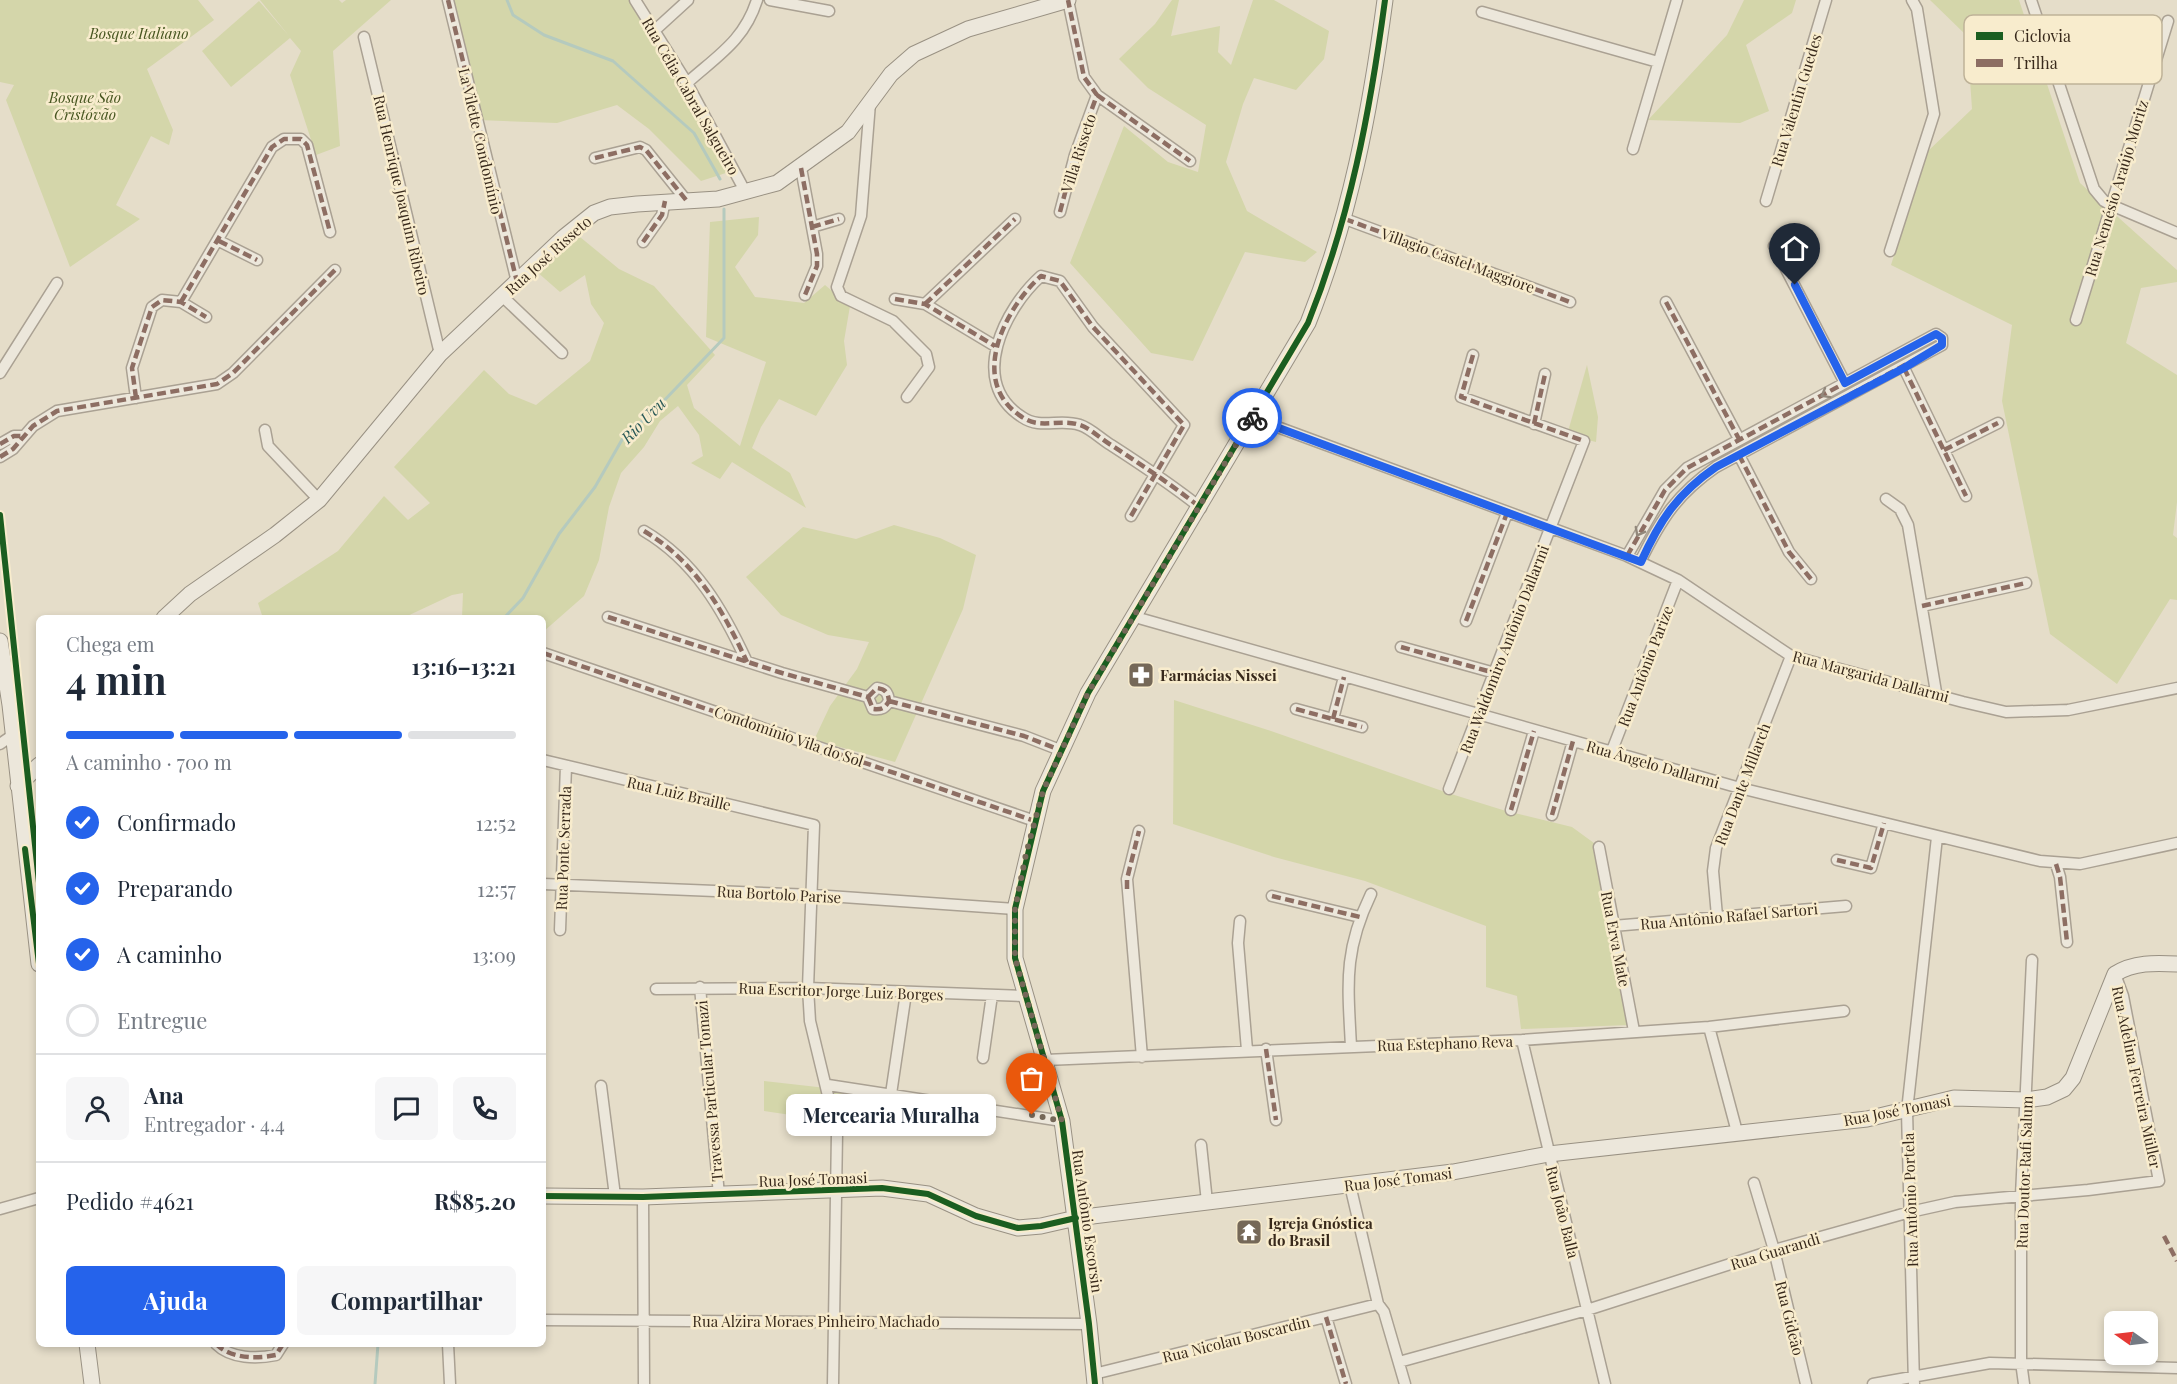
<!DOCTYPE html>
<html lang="pt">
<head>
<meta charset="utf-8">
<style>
  body { margin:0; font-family:"Playfair Display",serif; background:#f6f6f7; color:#1f2937; height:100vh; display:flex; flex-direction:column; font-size:22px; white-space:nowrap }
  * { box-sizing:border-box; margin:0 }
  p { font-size:20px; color:#747a83 }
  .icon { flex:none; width:33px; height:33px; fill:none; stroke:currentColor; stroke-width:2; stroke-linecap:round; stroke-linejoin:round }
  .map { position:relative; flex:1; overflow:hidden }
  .panel { position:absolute; left:36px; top:615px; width:510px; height:732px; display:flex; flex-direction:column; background:#fff; border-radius:9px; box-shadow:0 3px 9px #0003 }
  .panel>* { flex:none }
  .needle { width:39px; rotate:284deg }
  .fabs { position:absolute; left:2104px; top:1311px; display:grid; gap:12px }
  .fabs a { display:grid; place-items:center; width:54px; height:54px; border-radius:9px; background:#fff; box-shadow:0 3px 9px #0003; font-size:30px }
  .pin { position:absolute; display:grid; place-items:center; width:51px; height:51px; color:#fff; margin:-62px -26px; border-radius:50% 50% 50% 0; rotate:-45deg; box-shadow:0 0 6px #0007 }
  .pin .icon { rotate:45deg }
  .courier { position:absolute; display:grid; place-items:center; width:60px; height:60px; margin:-30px; border:4px solid #2563eb; border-radius:50%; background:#fff; color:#222; box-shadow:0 2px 8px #0007 }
  .bubble { position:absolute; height:42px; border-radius:9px; background:#fff; box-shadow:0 3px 9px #0003; font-size:20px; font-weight:700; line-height:42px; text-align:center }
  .head em { font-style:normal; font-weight:700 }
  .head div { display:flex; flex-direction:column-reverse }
  .head { display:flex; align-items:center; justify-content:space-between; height:102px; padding:0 30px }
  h1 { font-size:39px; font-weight:700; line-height:45px }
  .bar { display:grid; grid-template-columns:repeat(4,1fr); gap:9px 6px; align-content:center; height:72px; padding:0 30px }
  .bar i { height:8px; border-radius:4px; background:#e0e1e3 }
  .bar .active { background:#2563eb }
  .bar p { grid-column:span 4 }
  .line { display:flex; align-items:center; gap:15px; padding:0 30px; border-top:2px solid #e0e1e3 }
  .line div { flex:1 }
  .round { display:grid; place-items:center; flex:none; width:63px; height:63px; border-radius:9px; background:#f6f6f7 }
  ol { padding:0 30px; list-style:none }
  li { display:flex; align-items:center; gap:18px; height:66px }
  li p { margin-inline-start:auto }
  li .icon { padding:6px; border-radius:50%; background:#2563eb; color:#fff; stroke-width:4 }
  li:last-child { color:#747a83 }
  li i { width:33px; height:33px; border:3px solid #e0e1e3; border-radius:50% }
  .primary-button { display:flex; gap:12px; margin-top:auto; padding:12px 30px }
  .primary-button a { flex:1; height:69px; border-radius:9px; background:#2563eb; color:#fff; font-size:24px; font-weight:700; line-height:69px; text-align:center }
  .primary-button a+a { background:#f6f6f7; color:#1f2937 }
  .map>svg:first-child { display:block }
  .green { fill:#d4d6aa }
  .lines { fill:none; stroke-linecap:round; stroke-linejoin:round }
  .stream { stroke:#b5cabe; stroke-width:3 }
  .street-casing { stroke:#aaa193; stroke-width:13 }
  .secondary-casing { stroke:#999183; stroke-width:17 }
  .street { stroke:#ece7db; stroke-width:10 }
  .secondary { stroke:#ece7db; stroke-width:15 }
  .quiet { stroke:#8d6e63; stroke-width:4.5; stroke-dasharray:9 4.5; stroke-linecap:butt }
  .cycleway-casing { stroke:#f8eccd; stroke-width:10 }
  .cycleway { stroke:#1b5e20; stroke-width:6 }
  .oneway { stroke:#92887b }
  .done { stroke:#756858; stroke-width:6; stroke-dasharray:0 10.8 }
  .route { stroke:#2563eb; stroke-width:8 }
  .labels { text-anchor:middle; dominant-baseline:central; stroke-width:5; stroke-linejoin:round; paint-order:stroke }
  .park-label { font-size:15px; font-style:italic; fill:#475620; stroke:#f8eccd }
  .street-label { font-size:15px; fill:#38291b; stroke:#f8eccd }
  .poi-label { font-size:15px; font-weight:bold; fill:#38291b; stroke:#f8eccd; text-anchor:start }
  .water-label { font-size:16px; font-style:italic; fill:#295957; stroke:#f8eccd }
  .key { fill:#f8eccd; stroke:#beb298; stroke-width:1.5 }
  .key-label { font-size:16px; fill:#38291b }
</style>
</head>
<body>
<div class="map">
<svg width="2177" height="1384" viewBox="0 0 2177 1384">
  <rect width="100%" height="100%" fill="#e5ddc9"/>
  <path class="green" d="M0,0h198l16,20 -67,49 26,61 -4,15 -18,-9 -35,69 24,14 -70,48 -64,-167 8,-15 -14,-3z
    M260,0h79l3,3 4,-3h45l-58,51 7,95 -24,9 -26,-80 11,-24 -11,-13 -59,49 -29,-36 57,-50 30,35z
    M453,0h176l79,129 21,43 -28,9 -52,-52 -32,-24 -60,18 -79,-3z
    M1172,0h7l-8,36 49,-10 -2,26 13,13 22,-65h21l55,31 -5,28 -28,31 -42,-12 -11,26 -17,58 21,49 70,41 -12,10 -60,-10 -52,109 -42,-8 -81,-90 54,-137 44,36 30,10 8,-47 -58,-37 -29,-29 36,-35z
    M1744,0h52l-4,13 -46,32 23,66 -29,12 -92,-3 79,-85z
    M1930,0h89l61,183 97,87v12l-36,6 -15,55 51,32v127l-4,33 4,3v62l-7,-1 -53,85 -67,-50 -48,-233 10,-76 -121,-60 36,-113 45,-43 -5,-73z
    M759,217l-1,18 -23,32 20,30 49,6 21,-18 25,21 -6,35 3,24 -31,51 -37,-17 -18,28 -9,21 38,25 16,35 -74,-46 -12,17 -29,-16 12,-7 -4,-21 -21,-29 -18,15 -16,26 -23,26 -12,34 -10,53 -15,36 -41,36v-14h-81l1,-25 -11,2 -49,23h-140l-5,-15 80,-52 46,-55 24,24 22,-17 -36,-36 90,-97 25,24 27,11 54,-44 14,-38 -13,-19 -6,-29 -25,17 -24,-21 44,-34 39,32 35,17 61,69 -28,30 7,23 46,38 26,-84 -60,-25 4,-115z
    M1587,365l11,52 -2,25 -29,-7z
    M894,525l46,13 36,17 -13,54 -68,153 -81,-22 16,-34 27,-37 12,-27 -41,-7 -47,-20 -35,-38 57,-50 53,12z
    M1174,700l97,31 177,62 58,18 66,16 26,19 31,179 -108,4 -4,-33 -31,-9v-61l-121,-45 -91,-24 -101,-33z
    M764,1081l80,9 1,33 -81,-12z"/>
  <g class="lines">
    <path class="stream" d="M507,0l6,15 31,20 69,26 81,72 26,46
      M504,618l19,-20 36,-64 36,-47 28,-49 33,-29 68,-71v-129
      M375,1384l3,-40"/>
    <defs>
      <path id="street" d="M448,0l69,282
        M635,0l52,83 59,110
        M770,0l59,11
        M2031,0l63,189 10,12 7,4 66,28
        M1482,12l176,50
        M654,31l34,-31
        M364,37l76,317
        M687,83c30,-27 57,-42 70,-83
        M1097,95l93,66
        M870,103l-9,113 -24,71 4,9 52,25 33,33 3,13 -22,30
        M1633,149l44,-149
        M595,158l45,-11 6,3 40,50
        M801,168l16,86v12l-12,29
        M1766,201l60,-201
        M1060,212l15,-57 22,-60 -13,-18 -16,-77
        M1345,219l225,83
        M812,227l27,-8
        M219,241l38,19
        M643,242l19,-27 3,-14
        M1774,246l71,137
        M1890,251l44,-137 -17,-105 -5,-9
        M502,296l60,57
        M895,299l30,5 70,42
        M181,302l91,-155 12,-8h17l6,6 23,87
        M1666,302l73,137
        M925,304l90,-85
        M2076,320l92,-299
        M1904,368l62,128
        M0,373l57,-90
        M136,398l-4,-30 20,-61 10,-7 19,2 25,15
        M1253,418l374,138 51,24 113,76 172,46 43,10 62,-2 109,-22
        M1534,424l11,-50
        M265,430l3,16 51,54
        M0,444l14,-8h8
        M1944,450l54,-27
        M1739,455l50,97 22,27
        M0,457l13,-8 20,-23 24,-15 160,-27 16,-11 102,-103
        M1886,499l14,10 8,16 28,167
        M1131,516l53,-91 -91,-98 -33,-46 -19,-5c-36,32 -74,106 -19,141 19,13 37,1 58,8 10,3 21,14 31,20 31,20 61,40 90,63
        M644,531c51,30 79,79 103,131
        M1627,556l38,-66 22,-22 249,-134 6,4v7l-226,122c-39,27 -55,52 -76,95
        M1922,606l104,-23
        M608,617l174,56 86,24
        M1135,617l605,171 300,73 40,3 97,-21
        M1466,621l41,-108
        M1401,647l94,26
        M543,653l492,168
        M868,697l5,12c9,1 12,-1 16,-8
        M868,697l9,-9c8,1 11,4 12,13
        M889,701l135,35 36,14
        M1296,709l66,18
        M1333,719l11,-42
        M0,744l13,-9
        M1611,753l67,-173
        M543,760l271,65 -6,163 2,33 27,112 -4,251
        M1449,789l135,-348 -123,-44 12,-42
        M1511,810l23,-79
        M1552,815l21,-74
        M1139,831l-12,48 15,178
        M1599,847l35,184
        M1837,860l34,8 13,-45
        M2056,864l4,13 7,65
        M543,884l271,11 201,14
        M1272,896l88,21
        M1717,916l-4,-45 3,-23 75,-192
        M1240,921l-2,22 9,107
        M1613,926l233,-20
        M560,930l6,-164
        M700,987l19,208
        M656,989l152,-1 217,8
        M1709,1027l28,105
        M1522,1040l83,344
        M1351,1047c-3,-62 -8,-95 20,-153
        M1266,1049l10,71
        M983,1058l9,-63
        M1045,1060l477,-20 187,-13 135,-16
        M828,1085l234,36
        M601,1086l14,110
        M891,1094l15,-101
        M1201,1145l6,57
        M1754,1183l20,67 32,134
        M1350,1185l28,119 6,8 21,72
        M643,1197l1,187
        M0,1209l39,-11
        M1326,1317l20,67
        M543,1320l546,4
        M216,1344c15,15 41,15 60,11l7,-11
        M448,1344l2,40
        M1399,1362l188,-52 187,-60 136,-38 45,-10 133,-12 71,-9 -36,-185 -8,-22
        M1094,1374l284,-70
        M1873,1384l117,-21 187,5
        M1914,1384l-7,-273 30,-274
        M2024,1384l-3,-22v-166l11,-236"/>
      <path id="secondary" d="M164,618l26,-24 85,-59 44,-35 121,-146 124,-117 30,-24 16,-6 27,-3 81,-5 59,-16 71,-51 43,-58 23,-20 54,-25 100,-29
        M0,641l10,64 29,259
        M18,786l21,-21
        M543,1196l100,1 239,-9 46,6 48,22 42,12 23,-2 35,-8 377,-46 96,-18 318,-35 87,-21 72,2 21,-3 17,-8 9,-11 42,-104c19,-12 40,-11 62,-10
        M87,1344l5,40
        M1095,1384l-6,-60 -27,-203 -47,-163v-49l28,-118 45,-98 220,-370c42,-105 62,-211 77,-323"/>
    </defs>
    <use href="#street" class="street-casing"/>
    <use href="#secondary" class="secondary-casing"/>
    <use href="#street" class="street"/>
    <use href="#secondary" class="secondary"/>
    <path class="quiet" d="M448,0l69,282
      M1097,95l93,66
      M595,158l45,-11 6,3 40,50
      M801,168l16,86v12l-12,29
      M1060,212l15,-57 22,-60 -13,-18 -16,-77
      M1345,219l225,83
      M812,227l27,-8
      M219,241l38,19
      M643,242l19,-27 3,-14
      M1774,246l71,137
      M895,299l30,5 70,42
      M181,302l91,-155 12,-8h17l6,6 23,87
      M1666,302l73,137
      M925,304l90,-85
      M1473,355l-12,42 123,44
      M1904,368l62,128
      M136,398l-4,-30 20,-61 10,-7 19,2 25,15
      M1534,424l11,-50
      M0,444l14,-8h8
      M1944,450l54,-27
      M1739,455l50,97 22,27
      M0,457l13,-8 20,-23 24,-15 160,-27 16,-11 102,-103
      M1131,516l53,-91 -91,-98 -33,-46 -19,-5c-36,32 -74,106 -19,141 19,13 37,1 58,8 10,3 21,14 31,20 31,20 61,40 90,63
      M644,531c51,30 79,79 103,131
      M1627,556l38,-66 22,-22 249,-134 6,4v7l-226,122c-39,27 -55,52 -76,95
      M1922,606l104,-23
      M608,617l174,56 86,24
      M1466,621l41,-108
      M1401,647l94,26
      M543,653l492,168
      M868,697l5,12c9,1 12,-1 16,-8
      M868,697l9,-9c8,1 11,4 12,13
      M889,701l135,35 36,14
      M1296,709l66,18
      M1333,719l11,-42
      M1511,810l23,-79
      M1552,815l21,-74
      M1837,860l34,8 13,-45
      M2056,864l4,13 7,65
      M1127,889v-10l12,-48
      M1272,896l88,21
      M1266,1049l10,71
      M2164,1236l13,25
      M1326,1317l20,67
      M216,1344c15,15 41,15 60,11l7,-11"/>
    <defs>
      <path id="cycleway" d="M0,515l39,368
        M25,849l14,115
        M543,1196l100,1 239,-9 46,6 48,22 42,12 23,-2 35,-8
        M1095,1384l-6,-60 -27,-203 -47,-163v-49l28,-118 45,-98 220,-370c42,-105 62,-211 77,-323"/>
    </defs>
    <use href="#cycleway" class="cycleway-casing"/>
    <use href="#cycleway" class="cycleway"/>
  </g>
  <defs><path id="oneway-chevron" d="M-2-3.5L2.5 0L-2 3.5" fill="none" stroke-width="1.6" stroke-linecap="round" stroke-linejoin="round" transform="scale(1.5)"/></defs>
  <g class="oneway">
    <use href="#oneway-chevron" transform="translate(1825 394) rotate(151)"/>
    <use href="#oneway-chevron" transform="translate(1639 532) rotate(118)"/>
  </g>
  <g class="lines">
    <path class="done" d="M1032,1115l30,6 -47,-163v-49l11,-55 17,-63 45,-98 164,-275"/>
    <path class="route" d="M1252,418l389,144c19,-42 36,-68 75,-95l188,-99 38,-23v-7l-6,-4 -91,49 -50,-98"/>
  </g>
  <defs>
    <symbol id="pharmacy-square" viewBox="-11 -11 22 22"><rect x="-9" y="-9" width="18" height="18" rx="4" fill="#756858" stroke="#f8eccd"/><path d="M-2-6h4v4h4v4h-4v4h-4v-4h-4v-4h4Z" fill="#fff"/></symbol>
    <symbol id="temple-square" viewBox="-11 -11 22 22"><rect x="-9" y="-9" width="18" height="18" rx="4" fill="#756858" stroke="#f8eccd"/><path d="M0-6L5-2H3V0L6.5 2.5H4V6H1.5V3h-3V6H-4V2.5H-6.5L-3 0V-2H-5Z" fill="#fff"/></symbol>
  </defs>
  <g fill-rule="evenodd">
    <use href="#pharmacy-square" x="1126" y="660" width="30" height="30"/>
    <use href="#temple-square" x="1234" y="1217" width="30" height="30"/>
  </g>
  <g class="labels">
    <g class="park-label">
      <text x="139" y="33">Bosque Italiano</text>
      <text x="85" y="97">Bosque São<tspan x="85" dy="17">Cristóvão</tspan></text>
    </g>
    <g class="street-label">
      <text transform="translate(691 96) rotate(60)">Rua Célia Cabral Salgueiro</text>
      <text transform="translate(1796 100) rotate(-73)">Rua Valentin Guedes</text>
      <text transform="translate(481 141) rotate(77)">La Vilette Condomínio</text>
      <text transform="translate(1078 153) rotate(-72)">Villa Risseto</text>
      <text transform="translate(2116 188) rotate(-73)">Rua Nemésio Araújo Moritz</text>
      <text transform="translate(402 195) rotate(77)">Rua Henrique Joaquim Ribeiro</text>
      <text transform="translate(548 255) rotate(-42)">Rua José Risseto</text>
      <text transform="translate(1458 260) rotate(20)">Villagio Castel Maggiore</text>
      <text transform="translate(1504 649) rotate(-69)">Rua Waldomiro Antônio Dallarmi</text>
      <text transform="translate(1645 666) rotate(-69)">Rua Antônio Parize</text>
      <text transform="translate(1871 676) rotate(15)">Rua Margarida Dallarmi</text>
      <text transform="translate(789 736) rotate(19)">Condomínio Vila do Sol</text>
      <text transform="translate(1653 764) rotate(16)">Rua Ângelo Dallarmi</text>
      <text transform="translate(1742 784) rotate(-69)">Rua Dante Millarch</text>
      <text transform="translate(679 793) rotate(13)">Rua Luiz Braille</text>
      <text transform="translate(563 848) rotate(-88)">Rua Ponte Serrada</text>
      <text transform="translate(779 894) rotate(3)">Rua Bortolo Parise</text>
      <text transform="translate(1729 916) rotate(-5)">Rua Antônio Rafael Sartori</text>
      <text transform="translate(1616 939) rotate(79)">Rua Erva Mate</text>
      <text transform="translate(841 991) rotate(2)">Rua Escritor Jorge Luiz Borges</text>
      <text transform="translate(1445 1043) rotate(-2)">Rua Estephano Reva</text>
      <text transform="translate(2137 1077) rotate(78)">Rua Adelina Ferreira Müller</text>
      <text transform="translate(709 1091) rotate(-95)">Travessa Particular Tomazi</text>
      <text transform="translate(1897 1110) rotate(-11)">Rua José Tomasi</text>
      <text transform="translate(2024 1172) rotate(-88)">Rua Doutor Rafi Salum</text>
      <text transform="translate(813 1179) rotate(-2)">Rua José Tomasi</text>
      <text transform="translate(1398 1179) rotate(-7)">Rua José Tomasi</text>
      <text transform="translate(1910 1200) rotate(-92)">Rua Antônio Portela</text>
      <text transform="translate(1563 1212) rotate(76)">Rua João Balla</text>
      <text transform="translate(1088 1221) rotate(82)">Rua Antônio Escorsin</text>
      <text transform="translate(1775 1251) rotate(-17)">Rua Guarandi</text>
      <text transform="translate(1790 1318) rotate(76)">Rua Gideão</text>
      <text x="816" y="1321">Rua Alzira Moraes Pinheiro Machado</text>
      <text transform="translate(1236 1339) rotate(-14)">Rua Nicolau Boscardin</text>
    </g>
    <g class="poi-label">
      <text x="1160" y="675">Farmácias Nissei</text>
      <text x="1268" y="1223">Igreja Gnóstica<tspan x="1268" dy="17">do Brasil</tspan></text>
    </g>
    <g class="water-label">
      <text transform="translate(643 420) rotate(-46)">Rio Uvu</text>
    </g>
  </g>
  <rect x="1964" y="15" width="198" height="69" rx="9" class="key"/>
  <rect x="1976" y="32" width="27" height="8" fill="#1b5e20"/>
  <rect x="1976" y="59" width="27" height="8" fill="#8d6e63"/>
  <g class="key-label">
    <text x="2014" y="42">Ciclovia</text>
    <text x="2014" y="69">Trilha</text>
  </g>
</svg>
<div class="fabs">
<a><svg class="needle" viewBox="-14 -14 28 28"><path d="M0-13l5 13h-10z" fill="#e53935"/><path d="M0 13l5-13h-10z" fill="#747a83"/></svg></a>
</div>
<div class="pin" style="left:1032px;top:1115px;background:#ea580c"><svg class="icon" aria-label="bag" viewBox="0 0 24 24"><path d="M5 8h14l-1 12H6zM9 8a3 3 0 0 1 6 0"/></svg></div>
<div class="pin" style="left:1795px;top:285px;background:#1f2937"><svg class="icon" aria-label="home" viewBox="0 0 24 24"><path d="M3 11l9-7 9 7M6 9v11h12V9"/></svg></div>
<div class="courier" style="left:1252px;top:418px"><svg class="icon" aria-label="bike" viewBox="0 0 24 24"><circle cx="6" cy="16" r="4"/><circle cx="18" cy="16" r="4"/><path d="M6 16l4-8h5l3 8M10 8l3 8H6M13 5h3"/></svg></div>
<div class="bubble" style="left:786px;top:1094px;width:210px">Mercearia Muralha</div>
<section class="panel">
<div class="head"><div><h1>4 min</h1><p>Chega em</p></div><em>13:16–13:21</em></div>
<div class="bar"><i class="active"></i><i class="active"></i><i class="active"></i><i></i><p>A caminho · 700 m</p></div>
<ol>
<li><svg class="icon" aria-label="check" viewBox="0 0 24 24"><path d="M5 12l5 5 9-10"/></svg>Confirmado<p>12:52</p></li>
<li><svg class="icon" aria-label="check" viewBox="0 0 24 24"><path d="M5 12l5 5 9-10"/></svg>Preparando<p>12:57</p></li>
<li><svg class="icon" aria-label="check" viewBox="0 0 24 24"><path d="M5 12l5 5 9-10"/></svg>A caminho<p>13:09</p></li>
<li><i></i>Entregue</li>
</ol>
<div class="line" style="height:108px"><a class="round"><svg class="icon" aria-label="person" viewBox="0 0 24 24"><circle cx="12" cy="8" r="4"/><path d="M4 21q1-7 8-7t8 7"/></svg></a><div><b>Ana</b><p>Entregador · 4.4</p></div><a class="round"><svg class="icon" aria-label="chat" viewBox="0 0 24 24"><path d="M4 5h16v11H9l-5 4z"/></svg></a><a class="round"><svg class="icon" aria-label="phone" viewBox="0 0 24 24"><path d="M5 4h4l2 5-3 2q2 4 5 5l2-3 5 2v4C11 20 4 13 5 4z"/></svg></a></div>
<div class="line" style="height:78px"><div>Pedido #4621</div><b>R$85.20</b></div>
<div class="primary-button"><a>Ajuda</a><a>Compartilhar</a></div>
</section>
</div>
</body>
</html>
